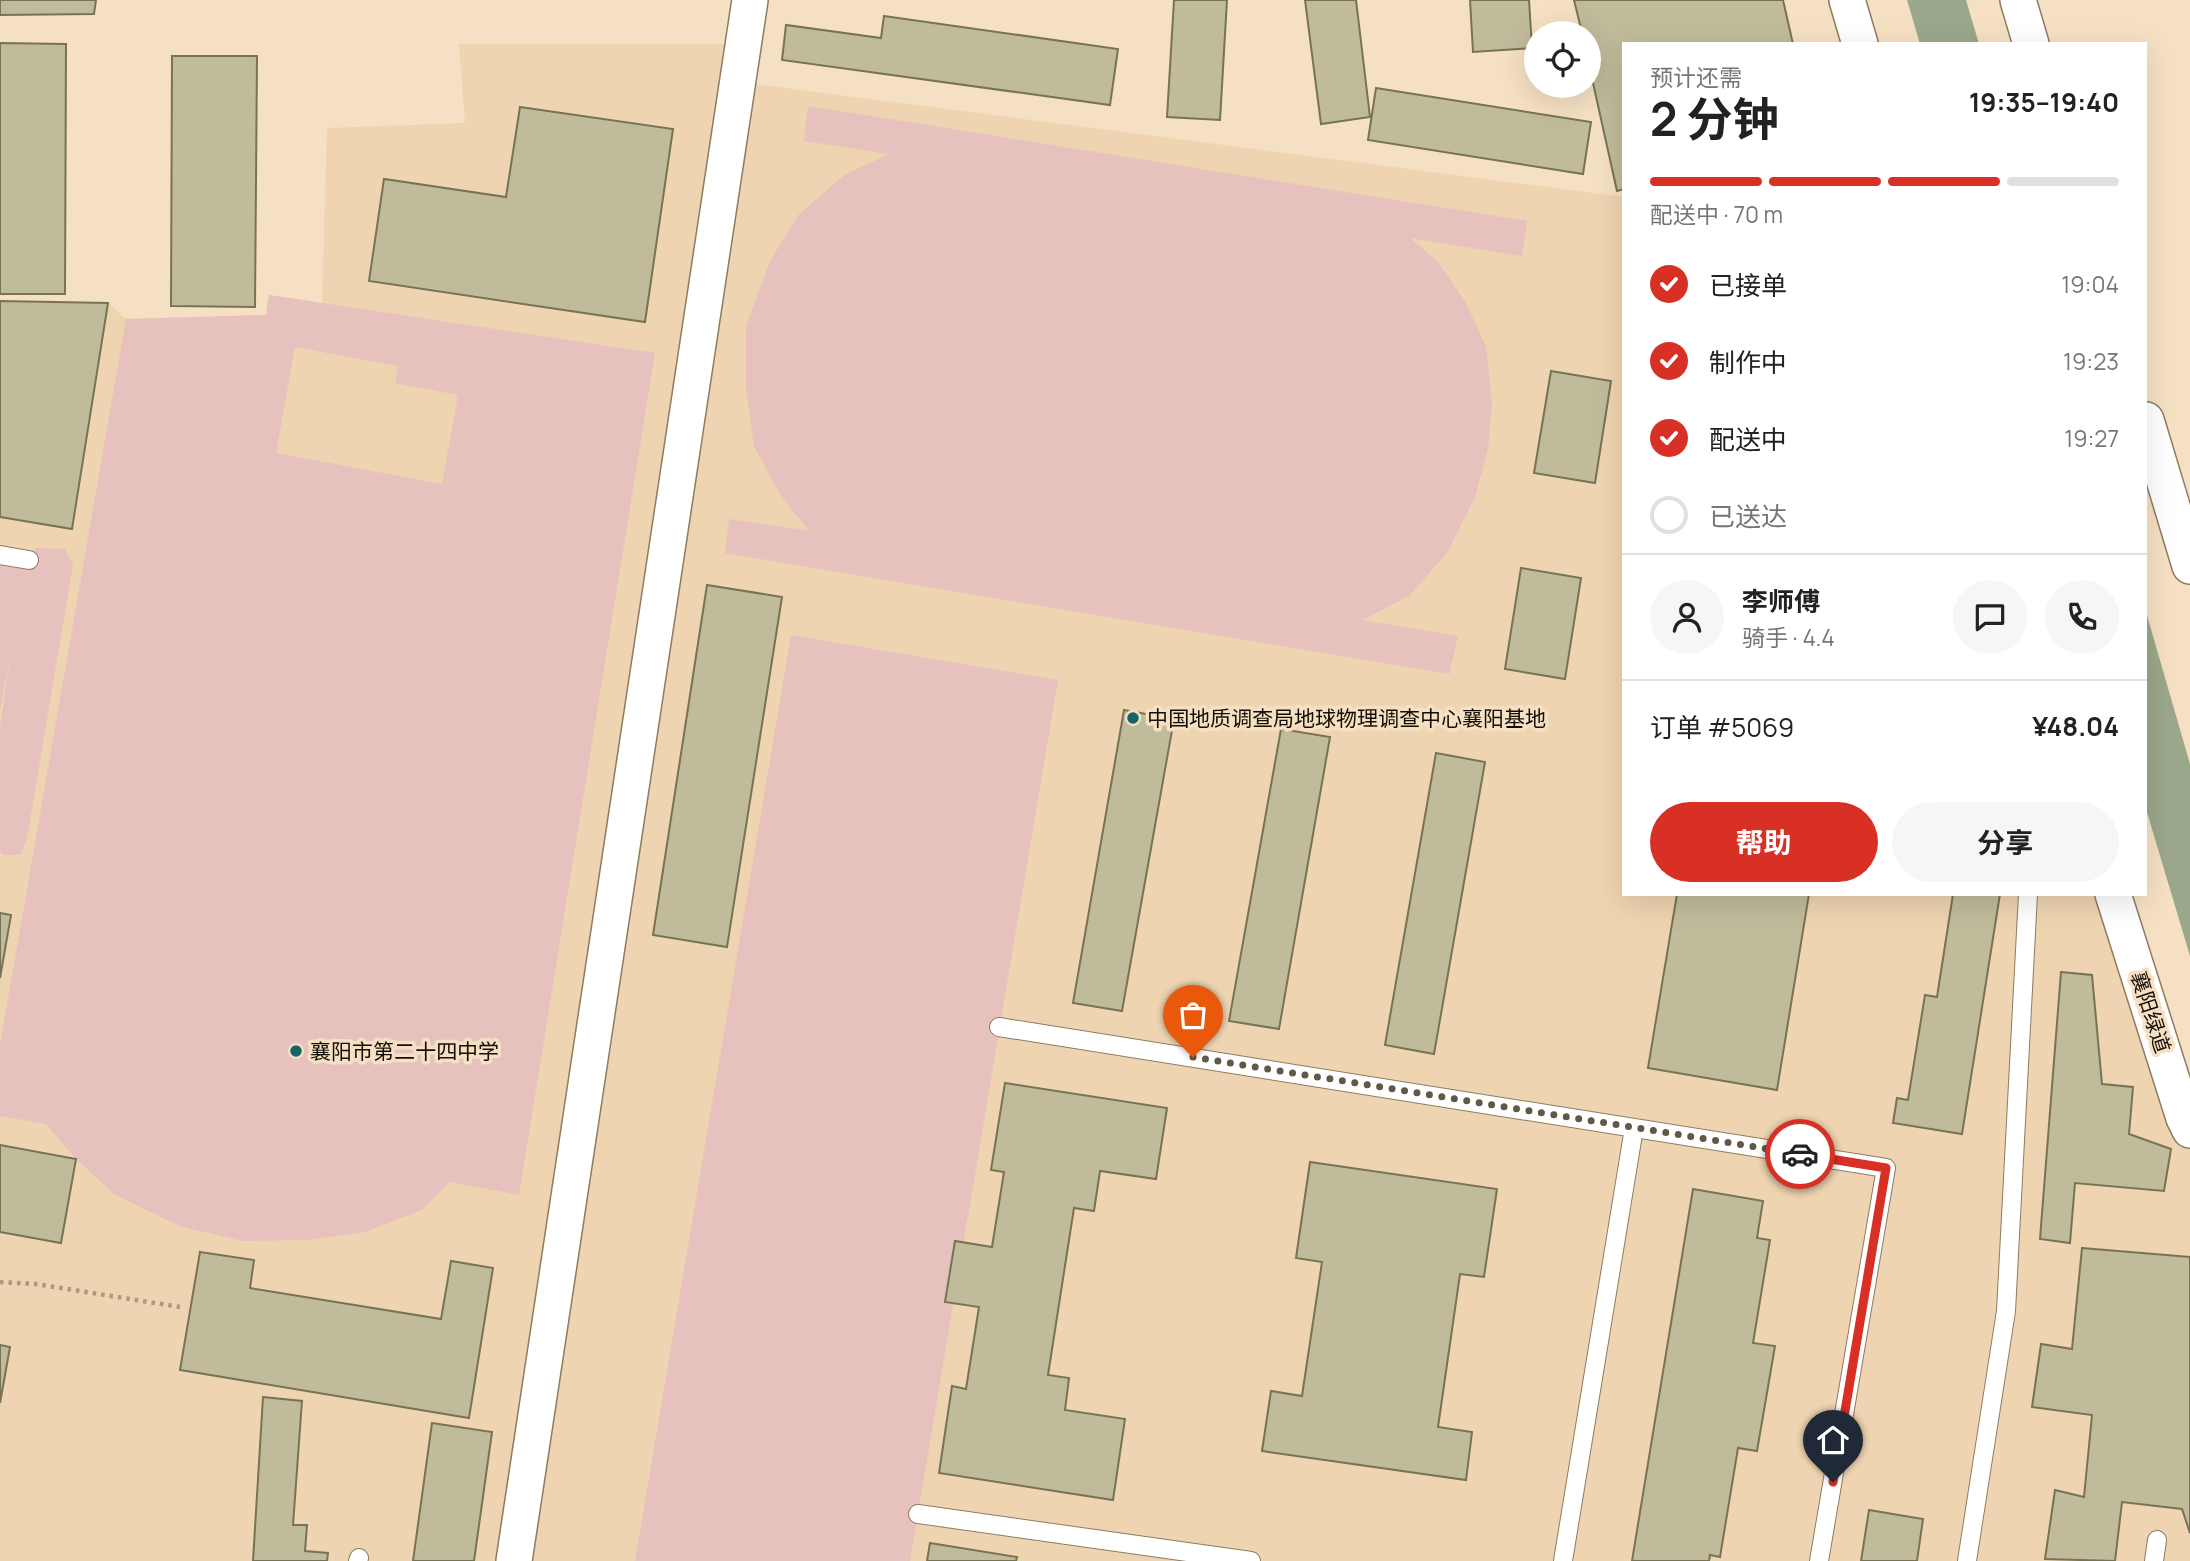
<!DOCTYPE html>
<html lang="zh">
<head>
<meta charset="utf-8">
<style>
  body { margin:0; font-family:Manrope,"Noto Sans SC",sans-serif; background:#f6f6f6; color:#222; height:100vh; display:flex; flex-direction:column; font-size:26px; white-space:nowrap }
  * { box-sizing:border-box; margin:0 }
  p { font-size:23px; color:#767676 }
  .icon { flex:none; width:38px; height:38px; fill:none; stroke:currentColor; stroke-width:2; stroke-linecap:round; stroke-linejoin:round }
  .map { position:relative; flex:1; overflow:hidden }
  .panel { position:absolute; left:1622px; top:42px; width:525px; height:854px; display:flex; flex-direction:column; background:#fff; border-radius:0px; box-shadow:0 7px 28px #0002 }
  .panel>* { flex:none }
  .controls { position:absolute; left:1524px; top:21px; display:grid; gap:14px }
  .controls a { display:grid; place-items:center; width:77px; height:77px; border-radius:50%; background:#fff; box-shadow:0 7px 28px #0002; font-size:35px }
  .pin { position:absolute; display:grid; place-items:center; width:60px; height:60px; color:#fff; margin:-72px -30px; border-radius:50% 50% 50% 0; rotate:-45deg; box-shadow:0 0 7px #0007 }
  .pin .icon { rotate:45deg }
  .courier { position:absolute; display:grid; place-items:center; width:70px; height:70px; margin:-35px; border:5px solid #d93025; border-radius:50%; background:#fff; color:#222; box-shadow:0 2px 9px #0007 }
  .headline em { font-style:normal; font-weight:700 }
  .headline div { display:flex; flex-direction:column-reverse }
  .headline { display:flex; align-items:center; justify-content:space-between; height:119px; padding:0 28px }
  h1 { font-size:46px; font-weight:700; line-height:52px }
  .bar { display:grid; grid-template-columns:repeat(4,1fr); gap:10px 7px; align-content:center; height:84px; padding:0 28px }
  .bar i { height:9px; border-radius:5px; background:#e0e0e0 }
  .bar .on { background:#d93025 }
  .bar p { grid-column:span 4 }
  .line { display:flex; align-items:center; gap:18px; padding:0 28px; border-top:2px solid #e0e0e0 }
  .line div { flex:1 }
  .round { display:grid; place-items:center; flex:none; width:74px; height:74px; border-radius:37px; background:#f6f6f6 }
  ol { padding:0 28px; list-style:none }
  li { display:flex; align-items:center; gap:21px; height:77px }
  li p { margin-inline-start:auto }
  li .icon { padding:7px; border-radius:50%; background:#d93025; color:#fff; stroke-width:4 }
  li:last-child { color:#767676 }
  li i { width:38px; height:38px; border:4px solid #e0e0e0; border-radius:50% }
  .cta { display:flex; gap:14px; margin-top:auto; padding:14px 28px }
  .cta a { flex:1; height:80px; border-radius:42px; background:#d93025; color:#fff; font-size:28px; font-weight:700; line-height:80px; text-align:center }
  .cta a+a { background:#f6f6f6; color:#222 }
  .map>svg:first-child { display:block }
  .built { fill:#eed4b0 }
  .green { fill:#e6c1bd; fill-rule:evenodd }
  .water { fill:#9ba78a }
  .building { fill:#c0bb9b; stroke:#777354; stroke-width:2 }
  .lines { fill:none; stroke-linecap:round; stroke-linejoin:round }
  .lane-casing { stroke:#8f7b60; stroke-width:20 }
  .street-casing { stroke:#8f7b60; stroke-width:38 }
  .path { stroke:#aa9983; stroke-width:4.5; stroke-dasharray:3.5 5; stroke-linecap:butt }
  .lane { stroke:#fff; stroke-width:18 }
  .street { stroke:#fff; stroke-width:35 }
  .done { stroke:#635747; stroke-width:7; stroke-dasharray:0 12.6 }
  .route { stroke:#d93025; stroke-width:9 }
  .poi-dot { fill:#146468; stroke:#f6e0c3; stroke-width:2.5 }
  .labels { text-anchor:middle; dominant-baseline:central; stroke-width:7; stroke-linejoin:round; paint-order:stroke }
  .poi-label { font-size:21px; fill:#140d04; stroke:#f6e0c3; text-anchor:start }
  .street-label { font-size:21px; fill:#140d04; stroke:#f6e0c3 }
</style>
</head>
<body>
<div class="map">
<svg width="2190" height="1561" viewBox="0 0 2190 1561">
  <rect width="100%" height="100%" fill="#f6e0c3"/>
  <path class="built" d="M459,44h285l-6,38 886,115v697h489l77,236v431h-2190v-1260l108,2 18,16 140,-4 3,-20 53,8 5,-175 138,-5z"/>
  <path class="green" d="M808,106l719,115 -5,35 -112,-18 29,25 27,40 20,44 6,57 -4,45 -13,48 -28,56 -38,43 -47,24 96,16 -9,38 -724,-121 4,-34 80,12 -30,-38 -25,-47 -8,-58v-62l25,-67 29,-46 46,-39 43,-20 -85,-13z
    M269,295l386,58 -136,842 -69,-13 -28,28 -57,22 -58,8 -64,1 -64,-15 -65,-32 -38,-35 -30,-35 -46,-8v-71l126,-726 140,-4zM295,347l103,19 -3,17 63,12 -16,89 -166,-31z
    M37,548l28,1 8,16 -46,273 -6,17h-18l-3,-3v-124l11,-77 -11,59v-155l29,5z
    M791,635l267,45 -148,881h-275z"/>
  <path class="water" d="M1907,0h59l13,44h-59z
    M2146,612l44,152v192l-44,-147z"/>
  <path class="building" d="M0,0h96l-2,14 -94,1z
    M1174,0h53l-7,120 -53,-3z
    M1305,0h51l14,117 -49,7z
    M1470,0h59l3,48 -59,4z
    M1574,0h209l10,44h-169v145l-7,2 -28,-126v-32h-7z
    M884,16l234,33 -8,56 -328,-45 4,-35 95,13z
    M0,43l66,1 -1,250h-65z
    M172,56h85l-2,251 -84,-1z
    M1376,88l215,34 -8,52 -215,-34z
    M520,107l153,22 -28,193 -276,-41 15,-102 122,18z
    M0,301l108,2 -36,226 -72,-12z
    M1551,371l60,10 -16,102 -61,-10z
    M1521,568l60,10 -16,101 -60,-10z
    M707,585l75,12 -55,350 -74,-12z
    M1124,710l50,9 -52,292 -49,-8z
    M1281,729l49,8 -51,292 -50,-8z
    M1436,753l49,9 -51,292 -49,-9z
    M1677,894h132l-32,196 -129,-22z
    M1953,894h47l-38,240 -69,-11 4,-25 11,2 17,-105 12,2z
    M0,913l11,2 -11,63z
    M2061,972l31,3 10,109 31,3 -4,47 42,15 -7,42 -89,-8 -5,60 -30,-4z
    M1005,1083l162,25 -11,71 -56,-8 -6,40 -20,-3 -26,167 21,3 -4,32 60,9 -12,81 -174,-27 13,-87 14,3 13,-82 -34,-5 10,-61 37,6 12,-75 -13,-2z
    M0,1145l76,14 -15,84 -61,-11z
    M1310,1162l187,27 -13,88 -24,-3 -22,153 34,5 -6,48 -204,-29 9,-60 31,5 20,-134 -26,-4z
    M1693,1189l70,12 -6,37 13,2 -17,103 22,3 -18,105 -19,-3 -18,109 -10,-2 -1,6h-77z
    M2082,1248l108,9v276l-8,-24 -60,-7 -7,59 -70,-2 10,-69 29,7 8,-82 -60,-8 9,-63 31,5z
    M200,1252l54,8 -4,28 191,31 10,-58 42,7 -24,150 -289,-48z
    M0,1345l10,2 -10,56z
    M263,1397l39,4 -9,124h14l-2,26 23,2 -1,8h-74z
    M432,1423l60,9 -18,129h-61z
    M1869,1510l54,9 -6,42h-56z
    M930,1543l87,14 -1,4h-89z"/>
  <g class="lines">
    <defs>
      <path id="lane" d="M0,555l29,5
        M999,1027l887,141 -67,393
        M918,1514l333,47
        M358,1561l1,-3
        M1563,1561l71,-433
        M1967,1561l39,-250 22,-417
        M2154,1561l3,-21"/>
      <path id="street" d="M1847,0l13,44
        M2018,0l13,44
        M2146,420l44,146
        M2113,894l71,224 6,12
        M514,1561l236,-1561"/>
    </defs>
    <use href="#lane" class="lane-casing"/>
    <use href="#street" class="street-casing"/>
    <path class="path" d="M0,1282l36,2 144,23"/>
    <use href="#lane" class="lane"/>
    <use href="#street" class="street"/>
  </g>
  <g class="lines">
    <path class="done" d="M1193,1057l607,97"/>
    <path class="route" d="M1800,1154l86,14 -53,314"/>
  </g>
  <g class="poi-dot">
    <circle cx="1133" cy="718" r="7"/>
    <circle cx="296" cy="1051" r="7"/>
  </g>
  <g class="labels">
    <g class="poi-label">
      <text x="1147" y="718">中国地质调查局地球物理调查中心襄阳基地</text>
      <text x="310" y="1051">襄阳市第二十四中学</text>
    </g>
    <g class="street-label">
      <text transform="translate(2151 1012) rotate(72)">襄阳绿道</text>
    </g>
  </g>
</svg>
<div class="controls">
<a><svg class="icon" aria-label="locate" viewBox="0 0 24 24"><circle cx="12" cy="12" r="6"/><path d="M12 2v4M12 18v4M2 12h4M18 12h4"/></svg></a>
</div>
<div class="pin" style="left:1193px;top:1057px;background:#ea580c"><svg class="icon" aria-label="bag" viewBox="0 0 24 24"><path d="M5 8h14l-1 12H6zM9 8a3 3 0 0 1 6 0"/></svg></div>
<div class="pin" style="left:1833px;top:1482px;background:#1f2937"><svg class="icon" aria-label="home" viewBox="0 0 24 24"><path d="M3 11l9-7 9 7M6 9v11h12V9"/></svg></div>
<div class="courier" style="left:1800px;top:1154px"><svg class="icon" aria-label="car" viewBox="0 0 24 24"><path d="M5 17H2v-5l4-1 3-4h7l3 4 3 1v5h-3M9 17h6M6 11h13"/><circle cx="7" cy="17" r="2"/><circle cx="17" cy="17" r="2"/></svg></div>
<section class="panel">
<div class="headline"><div><h1>2 分钟</h1><p>预计还需</p></div><em>19:35–19:40</em></div>
<div class="bar"><i class="on"></i><i class="on"></i><i class="on"></i><i></i><p>配送中 · 70 m</p></div>
<ol>
<li><svg class="icon" aria-label="check" viewBox="0 0 24 24"><path d="M5 12l5 5 9-10"/></svg>已接单<p>19:04</p></li>
<li><svg class="icon" aria-label="check" viewBox="0 0 24 24"><path d="M5 12l5 5 9-10"/></svg>制作中<p>19:23</p></li>
<li><svg class="icon" aria-label="check" viewBox="0 0 24 24"><path d="M5 12l5 5 9-10"/></svg>配送中<p>19:27</p></li>
<li><i></i>已送达</li>
</ol>
<div class="line" style="height:126px"><a class="round"><svg class="icon" aria-label="person" viewBox="0 0 24 24"><circle cx="12" cy="8" r="4"/><path d="M4 21q1-7 8-7t8 7"/></svg></a><div><b>李师傅</b><p>骑手 · 4.4</p></div><a class="round"><svg class="icon" aria-label="chat" viewBox="0 0 24 24"><path d="M4 5h16v11H9l-5 4z"/></svg></a><a class="round"><svg class="icon" aria-label="phone" viewBox="0 0 24 24"><path d="M5 4h4l2 5-3 2q2 4 5 5l2-3 5 2v4C11 20 4 13 5 4z"/></svg></a></div>
<div class="line" style="height:91px"><div>订单 #5069</div><b>¥48.04</b></div>
<div class="cta"><a>帮助</a><a>分享</a></div>
</section>
</div>
</body>
</html>
